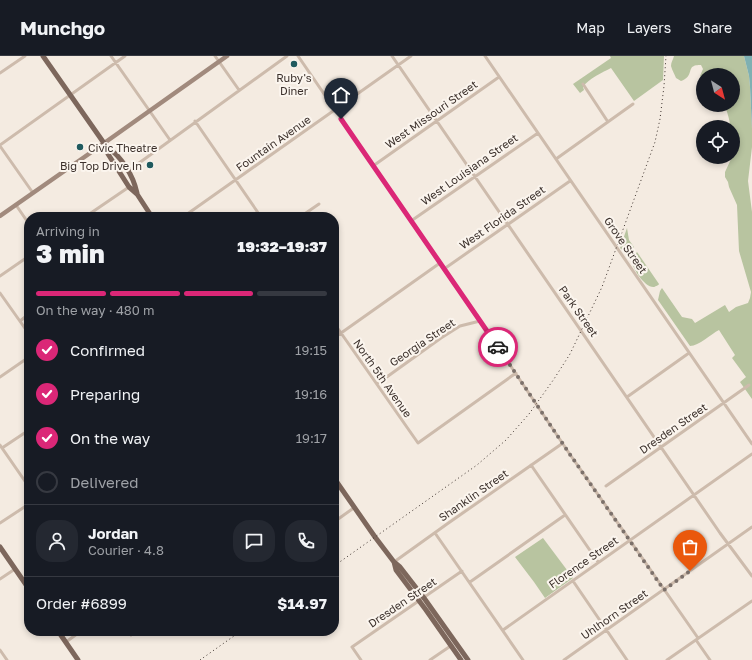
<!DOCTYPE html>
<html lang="en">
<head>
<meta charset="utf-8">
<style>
  body { margin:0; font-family:"Golos Text",sans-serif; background:#242831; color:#f1f3f6; height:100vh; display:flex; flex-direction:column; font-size:15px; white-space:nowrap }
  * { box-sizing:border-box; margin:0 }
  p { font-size:13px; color:#9ea1a6 }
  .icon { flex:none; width:22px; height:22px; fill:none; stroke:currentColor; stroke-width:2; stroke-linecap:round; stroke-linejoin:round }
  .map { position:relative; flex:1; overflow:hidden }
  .sheet { position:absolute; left:24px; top:156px; width:315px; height:424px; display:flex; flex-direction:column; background:#171b24; border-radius:16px; box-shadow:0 2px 6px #0003 }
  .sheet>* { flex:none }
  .needle { width:26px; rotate:144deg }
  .fabs { position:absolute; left:696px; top:12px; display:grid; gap:8px }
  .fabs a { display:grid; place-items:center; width:44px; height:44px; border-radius:50%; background:#171b24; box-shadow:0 2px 6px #0003; font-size:20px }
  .pin { position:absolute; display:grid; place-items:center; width:34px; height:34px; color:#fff; margin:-41px -17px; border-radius:50% 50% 50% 0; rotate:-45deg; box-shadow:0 0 4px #0007 }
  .pin .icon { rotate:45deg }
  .courier { position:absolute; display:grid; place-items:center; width:40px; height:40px; margin:-20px; border:3px solid #db2777; border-radius:50%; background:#fff; color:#222; box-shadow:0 1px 5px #0007 }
  .headline em { font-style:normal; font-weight:800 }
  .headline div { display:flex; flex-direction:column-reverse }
  .headline { display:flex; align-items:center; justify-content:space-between; height:68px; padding:0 12px }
  h1 { font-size:26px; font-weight:800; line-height:30px }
  .bar { display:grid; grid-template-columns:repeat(4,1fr); gap:6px 4px; align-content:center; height:48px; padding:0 12px }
  .bar i { height:5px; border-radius:3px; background:#363941 }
  .bar .active { background:#db2777 }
  .bar p { grid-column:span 4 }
  .line { display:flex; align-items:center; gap:10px; padding:0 12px; border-top:1px solid #363941 }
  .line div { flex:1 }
  .round { display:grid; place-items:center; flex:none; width:42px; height:42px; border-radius:16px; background:#242831 }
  ol { padding:0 12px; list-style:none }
  li { display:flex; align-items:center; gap:12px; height:44px }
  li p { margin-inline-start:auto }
  li .icon { padding:4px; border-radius:50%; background:#db2777; color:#fff; stroke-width:4 }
  li:last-child { color:#9ea1a6 }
  li i { width:22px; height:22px; border:2px solid #363941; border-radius:50% }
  header { display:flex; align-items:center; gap:24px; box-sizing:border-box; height:56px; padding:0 20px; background:#171b24; border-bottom:1px solid #363941 }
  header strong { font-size:19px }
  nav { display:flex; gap:22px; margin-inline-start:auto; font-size:14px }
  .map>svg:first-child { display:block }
  .green { fill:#b8c4a0 }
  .water { fill:#7fb0b2 }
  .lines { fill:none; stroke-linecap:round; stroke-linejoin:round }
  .minor { stroke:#cdbbac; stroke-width:3 }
  .secondary { stroke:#a18a7d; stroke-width:4.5 }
  .primary { stroke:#7d675c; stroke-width:5 }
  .rail { stroke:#3b302b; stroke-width:1; stroke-dasharray:1 3; stroke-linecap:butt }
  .done { stroke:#7c716b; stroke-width:4; stroke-dasharray:0 7.2 }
  .route { stroke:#db2777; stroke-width:5 }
  .poi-dot { fill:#1f5a5e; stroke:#fbf5ee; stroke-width:1.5 }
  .labels { text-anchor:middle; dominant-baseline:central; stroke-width:4; stroke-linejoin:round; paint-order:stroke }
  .poi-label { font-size:11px; fill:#3b302b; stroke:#fbf5ee }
  .street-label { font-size:11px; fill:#3b302b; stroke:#fbf5ee }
</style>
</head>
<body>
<header>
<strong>Munchgo</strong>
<nav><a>Map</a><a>Layers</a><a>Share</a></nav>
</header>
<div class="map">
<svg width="752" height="604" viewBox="0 0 752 604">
  <rect width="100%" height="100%" fill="#f4ebe1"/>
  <path class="green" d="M610,0h54l-1,24 -29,21 -23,-33c-8,4 -23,11 -28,19l1,3 -4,3 -7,-9 38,-26z
    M674,0h70l5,20 1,11 2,42v18l-4,34 4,31v187l-12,-17 6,-5 -14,-19 3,-3 -16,-25c-8,4 -20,16 -29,16l-32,-46 2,-9 2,-3 20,29 10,2 3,4 30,-18 4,7 7,-5 12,-4 2,-5 1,-6 -12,-41 -2,-46 -8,-18 -1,-5 -3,-5v-5l7,-15h1l1,-12 -1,-4v-14h-3c0,-8 -3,-14 -5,-22h8v-30h-30v5l-3,-4 3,-7 -2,-4c-1,0 -7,0 -7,1 -6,2 -1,11 -13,15l-5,-3c-1,-3 -4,-8 -5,-12 0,-4 2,-6 3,-10z
    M627,172l2,12 5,7c-3,4 -5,5 -9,5l-5,-4z
    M637,196l22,32c0,1 -5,3 -5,3 -9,1 -22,-19 -22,-26 1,-4 3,-6 5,-9z
    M543,482l30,40 -28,20 -11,-16 -19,-25z"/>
  <path class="water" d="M744,0h8v73l-2,-42 -1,-11z"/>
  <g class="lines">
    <path class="minor" d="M111,0l59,84
      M215,0l24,34
      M298,0l214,312 57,85 129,185
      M392,0l328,477 32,43
      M485,0l267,388
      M0,17l25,-17
      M583,28l25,38
      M195,65l66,96
      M0,89l125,-89
      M0,90l33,47
      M556,103l77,-55
      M373,110l126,-89
      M128,115l159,-115
      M16,149l13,19
      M85,161l44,-30
      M183,161l228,-161
      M300,161l19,-13
      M411,165l127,-88
      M444,213l126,-88
      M0,220l29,-20
      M0,237l29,41
      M20,265l9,-7
      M334,267l84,120 98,-70
      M334,282l106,-75
      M0,321l29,-20
      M377,328l64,-46 19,-12 20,-5
      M627,341l62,-44
      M0,389l29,42
      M2,392l27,-18
      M531,409l67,97
      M606,430l143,-101
      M334,466l21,-15
      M0,467l29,-19
      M435,477l88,127
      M394,506l53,-38 116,-81
      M0,523l15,-10
      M573,525l54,79
      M470,526l95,-67
      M503,574l249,-176
      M128,575l3,4
      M696,584l14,20
      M66,586l15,-11
      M0,594l7,10
      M361,604l-9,-13 110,-76
      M430,604l22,-15
      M564,604l188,-133
      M667,604l85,-59"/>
    <path class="secondary" d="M0,160l93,-65 134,-95"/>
    <path class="primary" d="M43,0l63,90 2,8 21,33 8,7 15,23
      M106,90c16,11 27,29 31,47
      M334,422l41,59 19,25 6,5 24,31 44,62
      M0,491l29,42
      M394,506l2,8 30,40 35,50
      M58,575l20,29"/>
    <path class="rail" d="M334,510l143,-101 29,-25 23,-26 25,-35 16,-25 32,-67 53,-145 5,-23 4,-33 2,-30
      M200,604l41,-29"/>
  </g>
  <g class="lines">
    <path class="done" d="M498,291l71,106 95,137 26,-19"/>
    <path class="route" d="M341,63l157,228"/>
  </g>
  <g class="poi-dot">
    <circle cx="294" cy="8" r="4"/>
    <circle cx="80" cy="91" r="4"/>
    <circle cx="150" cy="109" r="4"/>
  </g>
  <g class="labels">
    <g class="poi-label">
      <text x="294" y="21">Ruby's<tspan x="294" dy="13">Diner</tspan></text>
      <text x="88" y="91" text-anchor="start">Civic Theatre</text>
      <text x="142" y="109" text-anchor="end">Big Top Drive In</text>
    </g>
    <g class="street-label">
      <text transform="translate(431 58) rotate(-35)">West Missouri Street</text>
      <text transform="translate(273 87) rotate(-35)">Fountain Avenue</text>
      <text transform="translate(469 113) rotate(-35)">West Louisiana Street</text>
      <text transform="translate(502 161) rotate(-35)">West Florida Street</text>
      <text transform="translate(626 189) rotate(55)">Grove Street</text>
      <text transform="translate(579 255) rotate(55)">Park Street</text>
      <text transform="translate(422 286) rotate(-34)">Georgia Street</text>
      <text transform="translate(383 322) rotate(55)">North 5th Avenue</text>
      <text transform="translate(673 372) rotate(-35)">Dresden Street</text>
      <text transform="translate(473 439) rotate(-35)">Shanklin Street</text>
      <text transform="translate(583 506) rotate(-35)">Florence Street</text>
      <text transform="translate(402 546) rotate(-34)">Dresden Street</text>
      <text transform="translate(614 558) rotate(-35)">Uhlhorn Street</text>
    </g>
  </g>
</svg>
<div class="fabs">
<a><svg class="needle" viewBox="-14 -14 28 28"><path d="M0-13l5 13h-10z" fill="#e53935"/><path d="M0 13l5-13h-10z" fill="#9ea1a6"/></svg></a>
<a><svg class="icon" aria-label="locate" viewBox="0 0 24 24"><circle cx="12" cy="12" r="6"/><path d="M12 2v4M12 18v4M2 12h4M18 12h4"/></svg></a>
</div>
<div class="pin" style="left:690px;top:515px;background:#ea580c"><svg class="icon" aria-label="bag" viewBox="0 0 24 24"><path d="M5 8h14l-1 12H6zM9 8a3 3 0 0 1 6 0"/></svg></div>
<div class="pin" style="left:341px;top:63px;background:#1f2937"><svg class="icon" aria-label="home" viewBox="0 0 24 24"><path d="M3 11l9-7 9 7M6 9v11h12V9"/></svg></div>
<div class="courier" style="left:498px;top:291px"><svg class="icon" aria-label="car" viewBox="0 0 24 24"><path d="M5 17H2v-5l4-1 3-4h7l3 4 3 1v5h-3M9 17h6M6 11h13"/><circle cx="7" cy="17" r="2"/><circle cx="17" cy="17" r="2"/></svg></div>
<section class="sheet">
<div class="headline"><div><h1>3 min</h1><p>Arriving in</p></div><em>19:32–19:37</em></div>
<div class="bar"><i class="active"></i><i class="active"></i><i class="active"></i><i></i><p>On the way · 480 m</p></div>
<ol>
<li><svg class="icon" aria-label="check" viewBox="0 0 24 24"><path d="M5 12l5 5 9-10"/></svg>Confirmed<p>19:15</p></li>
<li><svg class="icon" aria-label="check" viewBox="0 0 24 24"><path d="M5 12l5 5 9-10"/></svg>Preparing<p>19:16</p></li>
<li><svg class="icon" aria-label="check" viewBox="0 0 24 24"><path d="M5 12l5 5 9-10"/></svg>On the way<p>19:17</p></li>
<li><i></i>Delivered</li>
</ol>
<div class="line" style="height:72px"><a class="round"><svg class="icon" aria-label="person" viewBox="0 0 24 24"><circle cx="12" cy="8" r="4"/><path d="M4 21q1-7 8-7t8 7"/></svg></a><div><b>Jordan</b><p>Courier · 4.8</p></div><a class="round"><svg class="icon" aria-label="chat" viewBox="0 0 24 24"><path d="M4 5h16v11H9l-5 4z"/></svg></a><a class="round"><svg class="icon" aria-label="phone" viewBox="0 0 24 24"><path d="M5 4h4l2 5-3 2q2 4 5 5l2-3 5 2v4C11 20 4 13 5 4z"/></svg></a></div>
<div class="line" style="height:52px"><div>Order #6899</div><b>$14.97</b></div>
</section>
</div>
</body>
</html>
